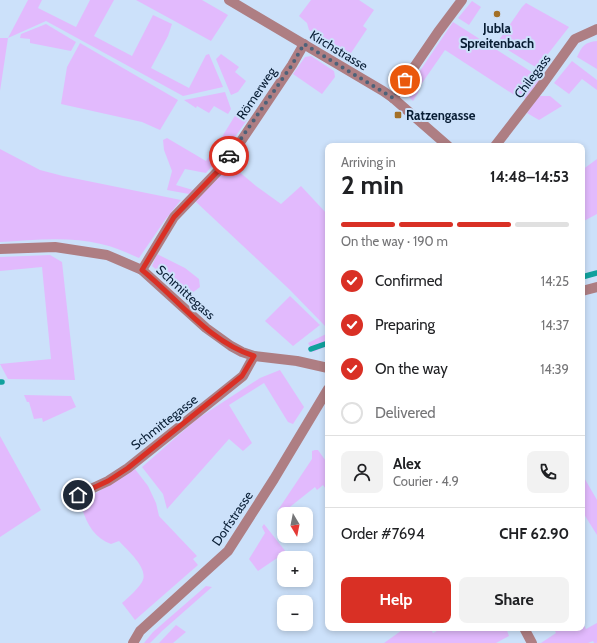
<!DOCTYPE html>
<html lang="en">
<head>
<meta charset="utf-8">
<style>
  body { margin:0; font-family:Cabin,sans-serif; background:#f2f2f2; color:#202124; height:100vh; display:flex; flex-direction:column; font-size:15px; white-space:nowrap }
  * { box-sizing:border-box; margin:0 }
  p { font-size:13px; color:#757577 }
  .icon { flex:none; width:22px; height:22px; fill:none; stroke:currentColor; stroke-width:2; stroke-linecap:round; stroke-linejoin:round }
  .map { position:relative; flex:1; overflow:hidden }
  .details { position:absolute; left:325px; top:143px; width:260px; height:488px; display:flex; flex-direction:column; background:#fff; border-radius:8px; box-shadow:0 2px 6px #0003 }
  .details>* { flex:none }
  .needle { width:26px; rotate:170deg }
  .tools { position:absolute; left:277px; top:507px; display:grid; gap:8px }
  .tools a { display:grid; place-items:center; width:36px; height:36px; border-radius:8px; background:#fff; box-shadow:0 2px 6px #0003; font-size:20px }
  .pin { position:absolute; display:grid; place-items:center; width:34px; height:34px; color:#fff; margin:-17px; border:2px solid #fff; border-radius:50%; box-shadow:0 1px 4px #0007 }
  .courier { position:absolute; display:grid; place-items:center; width:40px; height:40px; margin:-20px; border:3px solid #d93025; border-radius:50%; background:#fff; color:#222; box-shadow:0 1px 5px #0007 }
  .headline em { font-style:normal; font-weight:700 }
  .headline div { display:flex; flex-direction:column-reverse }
  .headline { display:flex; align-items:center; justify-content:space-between; height:68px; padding:0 16px }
  h1 { font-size:26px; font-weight:700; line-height:30px }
  .bar { display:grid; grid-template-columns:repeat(4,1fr); gap:6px 4px; align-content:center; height:48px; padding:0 16px }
  .bar i { height:5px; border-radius:3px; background:#e0e0e0 }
  .bar .selected { background:#d93025 }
  .bar p { grid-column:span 4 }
  .line { display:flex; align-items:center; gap:10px; padding:0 16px; border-top:1px solid #e0e0e0 }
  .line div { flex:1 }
  .round { display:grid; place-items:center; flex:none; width:42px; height:42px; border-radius:8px; background:#f2f2f2 }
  ol { padding:0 16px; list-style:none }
  li { display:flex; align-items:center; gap:12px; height:44px }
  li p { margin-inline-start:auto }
  li .icon { padding:4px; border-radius:50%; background:#d93025; color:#fff; stroke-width:4 }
  li:last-child { color:#757577 }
  li i { width:22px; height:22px; border:2px solid #e0e0e0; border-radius:50% }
  .primary-button { display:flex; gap:8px; margin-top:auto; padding:8px 16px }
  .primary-button a { flex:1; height:46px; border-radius:8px; background:#d93025; color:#fff; font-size:16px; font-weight:700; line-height:46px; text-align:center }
  .primary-button a+a { background:#f2f2f2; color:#202124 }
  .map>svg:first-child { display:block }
  .green { fill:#e2bafd }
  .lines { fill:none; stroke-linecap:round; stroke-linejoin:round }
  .stream { stroke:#11a19d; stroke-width:5.5 }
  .lane { stroke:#ae7e83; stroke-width:10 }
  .street { stroke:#ae7e83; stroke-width:10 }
  .done { stroke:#4d6279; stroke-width:4; stroke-dasharray:0 7.2 }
  .route { stroke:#d93025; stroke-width:5 }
  .poi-dot { fill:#a37027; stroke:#cce1fa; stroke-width:1.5 }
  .labels { text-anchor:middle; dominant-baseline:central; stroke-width:4; stroke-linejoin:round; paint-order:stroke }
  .poi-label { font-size:13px; font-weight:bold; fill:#081d34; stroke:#cce1fa }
  .street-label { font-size:13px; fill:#081d34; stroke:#cce1fa }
</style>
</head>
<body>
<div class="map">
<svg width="597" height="643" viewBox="0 0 597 643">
  <rect width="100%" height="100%" fill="#cce1fa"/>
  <path class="green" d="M28,0h14l-4,8 38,19 14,-27h24l-20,36 38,20 21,-41 19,9 -4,12 -17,32 38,20 17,-33 3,-1 14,33 -40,9 -137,-75 -38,17 -8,53v-53h8z
    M136,0h66l26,15 -17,26z
    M311,0h48l15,10 -11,16 4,3 -18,27 -40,-26 -2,-7 -8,-7z
    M472,1l9,6 -12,18 -11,-7z
    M526,3l43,24 -32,41 -40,-25 25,-36z
    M453,22l88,56 -15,20h-7l-74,-48 -25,36 -2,7 -5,8 -8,-8z
    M46,24l30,18 -5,9 -41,-8v-4l-10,-1 1,-4z
    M597,41v28l-20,-12c5,-11 8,-15 20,-16z
    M80,43l98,57 -18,30 -18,-8 -81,-18 6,-37z
    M221,54l18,13 -4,5 11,9 -8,11 -7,3 -15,-36z
    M311,56l23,15 1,6 -13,17 -29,-20 12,-17z
    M572,61l25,19v10l-15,-11 -13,15 -15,-11z
    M225,92l6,17 -3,5 -14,-8 -5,7 -12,-7 -1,2 -12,-8z
    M539,96h11l12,10 -23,14 -12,-7z
    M236,114l11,6 -21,30 -9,-5z
    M167,138l39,23 6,-9 8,5 -14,16 -21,-4 -9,16 17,5 -4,4 -22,-4 5,-19 -8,-21 -1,-10z
    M0,149l40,21 23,6 118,24 -16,20 -26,38c-12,-5 -24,-11 -38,-14 -32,-8 -68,-4 -101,-2z
    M597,159v55l-15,8v-52z
    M231,165l25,21 25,18 20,-18 27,29v107l-3,4 -36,-37 -94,-88z
    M157,254l28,14 14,11 1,8 -13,10 -35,-31z
    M50,255l12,7 13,118 -67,-1 -8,-15 51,-5 -9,-92 -42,4v-14z
    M290,296l30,29 -27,21 -28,-25z
    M328,333v13l-15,6 -5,-9z
    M280,370l24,37 -11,17 -5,-2 -24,-39 -35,22 23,38 -9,8 -14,-12 -62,70 -4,-15 -21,-27 55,-48 63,-41z
    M24,395l47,1 5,11 -33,15 -1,-4 -8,1 -5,-17h-2z
    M0,436l41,74 -41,27z
    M315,450h3l10,14v28l-5,-7 -6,5 -2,-3 -34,27 -3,-4 34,-51v-8z
    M135,469l13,17 8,17 3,13 38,40 -4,3 5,6 -63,55 -13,-17c7,-6 15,-13 20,-21 8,-13 -15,-32 -23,-41l-8,3c-16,-6 -24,-19 -29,-36l6,-10z
    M582,474l15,26v35l-15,-24z
    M264,524l22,28 -28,19 -9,-12 16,-26 -3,-6z
    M206,586l6,1 -50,44 -12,12h-6l9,-11z
    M582,622l4,7 11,-6v20h-3l-1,-2 -5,2h-47l15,-10 -2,-4 2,-1h26z
    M176,625l10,7 -13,11h-14z
    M405,628h25l3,5 10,-5h63l3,8 -13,7h-112z"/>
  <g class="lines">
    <path class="stream" d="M582,277l15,-4
      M311,349l17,-6
      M0,382h2"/>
    <path class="lane" d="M393,98l45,-66 24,-32
      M495,146l44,-57 36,-50 22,-10
      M142,270l32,-53 44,-46 19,-24 55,-82 12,-21
      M78,495l30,-14 20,-13 115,-92 11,-20"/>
    <path class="street" d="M229,0l154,91 10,7 55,48
      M0,249l55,-2 52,8 35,15 64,58 25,18 11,6 12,4 43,5 31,7
      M582,291l15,-4
      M524,628l8,15
      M133,643l7,-12 88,-80 46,-72 54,-90"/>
  </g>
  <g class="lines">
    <path class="done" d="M229,156l63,-91 12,-21 89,54 12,-18"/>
    <path class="route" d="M78,495l30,-14 20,-13 114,-92 12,-20c-45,-14 -76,-57 -112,-86l32,-53 44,-46 11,-15"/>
  </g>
  <g class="poi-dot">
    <circle cx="497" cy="14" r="4"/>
    <rect x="394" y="111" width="8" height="8" rx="2"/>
  </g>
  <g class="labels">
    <g class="poi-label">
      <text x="497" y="28">Jubla<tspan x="497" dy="15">Spreitenbach</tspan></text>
      <text x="406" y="115" text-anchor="start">Ratzengasse</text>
    </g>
    <g class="street-label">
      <text transform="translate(339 50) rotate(31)">Kirchstrasse</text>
      <text transform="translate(532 76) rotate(-53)">Chilegass</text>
      <text transform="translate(256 93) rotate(-56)">Römerweg</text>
      <text transform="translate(186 292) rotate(42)">Schmittegass</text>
      <text transform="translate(164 422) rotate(-38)">Schmittegasse</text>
      <text transform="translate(232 518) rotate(-56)">Dorfstrasse</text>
    </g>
  </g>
</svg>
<div class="tools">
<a><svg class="needle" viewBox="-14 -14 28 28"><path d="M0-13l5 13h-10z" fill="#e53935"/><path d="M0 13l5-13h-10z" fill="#757577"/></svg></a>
<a>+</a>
<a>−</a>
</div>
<div class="pin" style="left:405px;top:80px;background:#ea580c"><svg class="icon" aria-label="bag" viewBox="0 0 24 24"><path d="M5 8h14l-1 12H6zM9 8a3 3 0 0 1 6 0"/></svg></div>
<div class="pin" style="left:78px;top:495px;background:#1f2937"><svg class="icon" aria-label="home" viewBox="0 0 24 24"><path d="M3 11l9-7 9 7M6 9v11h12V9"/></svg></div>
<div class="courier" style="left:229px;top:156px"><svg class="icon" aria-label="car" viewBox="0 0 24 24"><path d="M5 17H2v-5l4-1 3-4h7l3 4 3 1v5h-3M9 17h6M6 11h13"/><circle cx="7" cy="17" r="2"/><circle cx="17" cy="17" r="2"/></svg></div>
<section class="details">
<div class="headline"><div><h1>2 min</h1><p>Arriving in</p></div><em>14:48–14:53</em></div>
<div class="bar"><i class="selected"></i><i class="selected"></i><i class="selected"></i><i></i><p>On the way · 190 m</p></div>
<ol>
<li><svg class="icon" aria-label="check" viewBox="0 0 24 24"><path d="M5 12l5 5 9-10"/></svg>Confirmed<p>14:25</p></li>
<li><svg class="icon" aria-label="check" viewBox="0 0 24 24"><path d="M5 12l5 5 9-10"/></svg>Preparing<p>14:37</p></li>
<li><svg class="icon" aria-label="check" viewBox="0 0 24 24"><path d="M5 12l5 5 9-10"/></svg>On the way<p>14:39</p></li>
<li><i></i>Delivered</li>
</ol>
<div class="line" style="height:72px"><a class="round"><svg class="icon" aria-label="person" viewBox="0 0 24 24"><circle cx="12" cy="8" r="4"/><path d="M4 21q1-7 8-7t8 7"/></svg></a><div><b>Alex</b><p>Courier · 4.9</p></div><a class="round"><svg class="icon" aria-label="phone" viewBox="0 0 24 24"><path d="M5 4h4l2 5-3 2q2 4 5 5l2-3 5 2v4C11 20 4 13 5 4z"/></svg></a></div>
<div class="line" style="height:52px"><div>Order #7694</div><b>CHF 62.90</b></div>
<div class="primary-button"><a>Help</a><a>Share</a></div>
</section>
</div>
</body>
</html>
